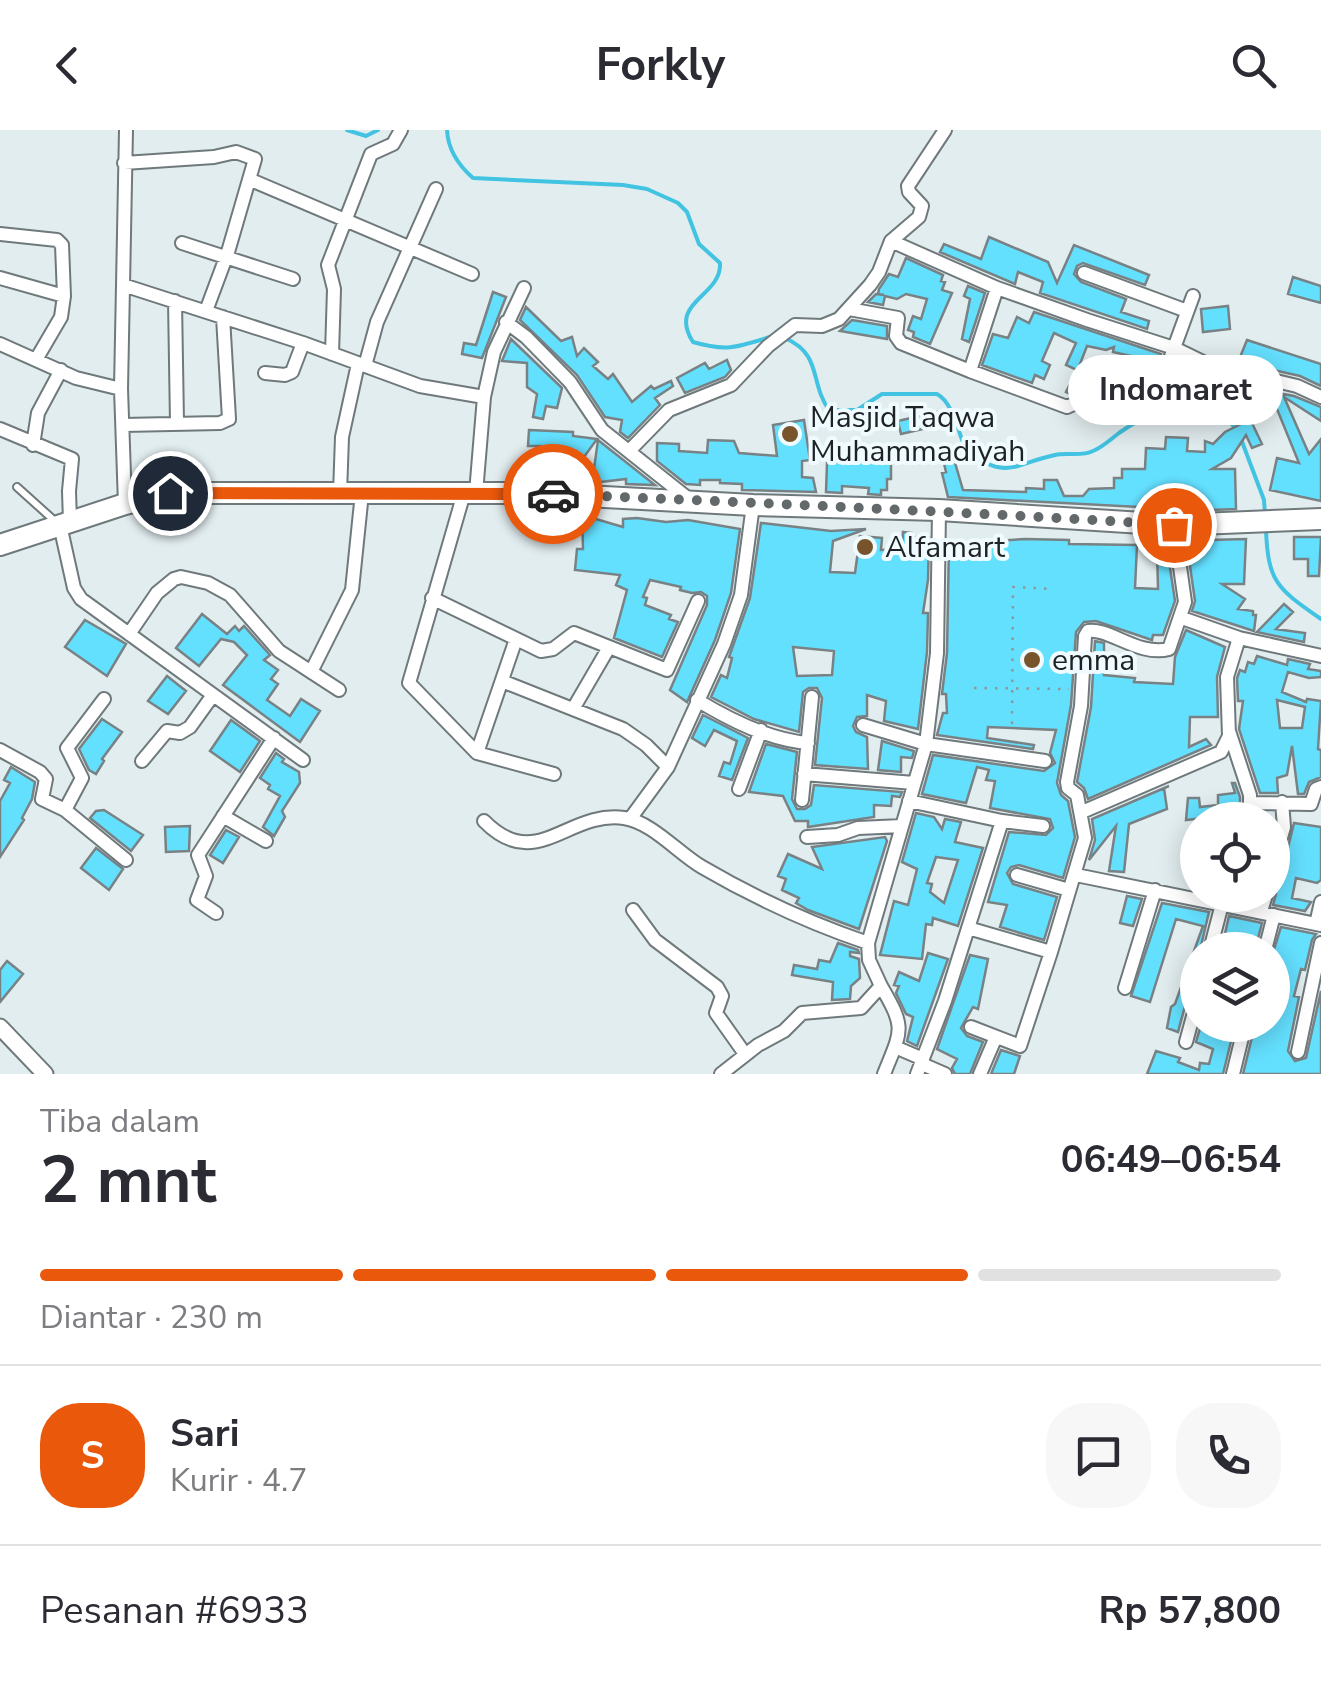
<!DOCTYPE html>
<html lang="id">
<head>
<meta charset="utf-8">
<style>
  body { margin:0; font-family:"Nunito Sans",sans-serif; background:#f7f7f7; color:#2b2b33; height:100vh; display:flex; flex-direction:column; font-size:38px; white-space:nowrap }
  * { box-sizing:border-box; margin:0 }
  p { font-size:32px; color:#7c7c81 }
  .icon { flex:none; width:55px; height:55px; fill:none; stroke:currentColor; stroke-width:2; stroke-linecap:round; stroke-linejoin:round }
  .map { position:relative; height:944px; overflow:hidden }
  .side { display:flex; flex-direction:column; background:#fff; flex:1 }
  .side>* { flex:none }
  .fabs { position:absolute; left:1180px; top:672px; display:grid; gap:20px }
  .fabs a { display:grid; place-items:center; width:110px; height:110px; border-radius:50%; background:#fff; box-shadow:0 5px 25px #0003; font-size:50px }
  .pin { position:absolute; display:grid; place-items:center; width:85px; height:85px; color:#fff; margin:-42px; border:5px solid #fff; border-radius:50%; box-shadow:0 2px 10px #0007 }
  .courier { position:absolute; display:grid; place-items:center; width:100px; height:100px; margin:-50px; border:8px solid #ea580c; border-radius:50%; background:#fff; color:#222; box-shadow:0 2px 12px #0007 }
  .bubble { position:absolute; height:70px; border-radius:35px; background:#fff; box-shadow:0 5px 25px #0003; font-size:32px; font-weight:700; line-height:70px; text-align:center }
  .headline em { font-style:normal; font-weight:700 }
  .headline div { display:flex; flex-direction:column-reverse }
  .headline { display:flex; align-items:center; justify-content:space-between; height:170px; padding:0 40px }
  h1 { font-size:65px; font-weight:700; line-height:75px }
  .bar { display:grid; grid-template-columns:repeat(4,1fr); gap:15px 10px; align-content:center; height:120px; padding:0 40px }
  .bar i { height:12px; border-radius:8px; background:#e1e1e2 }
  .bar .active { background:#ea580c }
  .bar p { grid-column:span 4 }
  .line { display:flex; align-items:center; gap:25px; padding:0 40px; border-top:2px solid #e1e1e2 }
  .line div { flex:1 }
  .round { display:grid; place-items:center; flex:none; width:105px; height:105px; border-radius:40px; background:#f7f7f7 }
  header { display:flex; justify-content:space-between; align-items:center; height:130px; padding:0 40px; background:#fff; font-size:45px; font-weight:700 }
  .map>svg:first-child { display:block }
  .lines { fill:none; stroke-linecap:round; stroke-linejoin:round }
  .stream { stroke:#41c3e1; stroke-width:4 }
  .building { fill:#64e0ff; stroke:#788285; stroke-width:2.5; fill-rule:evenodd }
  .service-casing { stroke:#6f797c; stroke-width:10 }
  .minor-casing { stroke:#6f797c; stroke-width:16 }
  .tertiary-casing { stroke:#6f797c; stroke-width:19 }
  .trunk-casing { stroke:#6f797c; stroke-width:24 }
  .path { stroke:#8e9699; stroke-width:2.5; stroke-dasharray:2.5 8; stroke-linecap:butt }
  .service { stroke:#fff; stroke-width:6 }
  .minor { stroke:#fff; stroke-width:12 }
  .tertiary { stroke:#fff; stroke-width:15 }
  .trunk { stroke:#fff; stroke-width:20 }
  .done { stroke:#63696b; stroke-width:10; stroke-dasharray:0 18 }
  .route { stroke:#ea580c; stroke-width:12 }
  .poi-dot { fill:#78542d; stroke:#effbfe; stroke-width:4 }
  .labels { text-anchor:middle; dominant-baseline:central; stroke-width:8; stroke-linejoin:round; paint-order:stroke }
  .poi-label { font-size:30px; fill:#1e2224; stroke:#effbfe; text-anchor:start }
</style>
</head>
<body>
<header><svg class="icon" aria-label="back" viewBox="0 0 24 24"><path d="M15 5l-7 7 7 7"/></svg>Forkly<svg class="icon" aria-label="search" viewBox="0 0 24 24"><circle cx="10" cy="10" r="6"/><path d="M15 15l6 6"/></svg></header>
<div class="map">
<svg width="1321" height="944" viewBox="0 0 1321 944">
  <rect width="100%" height="100%" fill="#e2edf0"/>
  <g class="lines">
    <path class="stream" d="M347,0l19,6 12,-6
      M447,0c1,20 11,35 26,48l150,7 24,4 31,14 9,9 12,32 21,19c2,34 -53,38 -27,79 34,10 45,5 77,-5
      M785,208c38,17 24,44 44,72h28l25,-16h55c17,9 22,42 30,59 44,27 45,11 88,2 13,-3 26,2 38,-4 10,-4 18,-12 26,-18 34,-24 90,-46 118,-2
      M1241,309l23,61 1,15
      M1266,400c2,53 12,59 55,89"/>
  </g>
  <path class="building" d="M989,107l59,25 9,21 17,-38 75,30 -4,10 -62,-22 -6,3 -3,8 7,8 45,17 -5,13 28,9 -2,8 -107,-36 3,-11 -25,-10 -3,12 -75,-32 4,-8 37,15z
    M906,128l37,17 -2,6 4,1 -3,8 10,3 -22,51 -17,-7 1,-5 -6,-2 5,-14 8,3 6,-20 -21,-5 -9,5 -12,-3 -2,9 -15,-3 8,-8 8,1 -6,-1 1,-5 10,-15 9,3z
    M1293,147l28,9v17l-33,-9z
    M968,156l17,7 -16,49 -7,-3 8,-40 -6,-3z
    M493,162l13,5 -24,61 -20,-4 2,-11 12,2z
    M1228,176l2,23 -27,3 -2,-23z
    M526,177l35,34 11,-4 5,19 7,-8 14,14 -5,4 15,13 5,-5 19,28 19,-16 3,3 17,-8 2,5 -18,12 5,7 -32,33 -8,-6 2,-12 -17,-3 -28,-42 -57,-55z
    M1034,182l127,42 -3,8 -45,-10 1,-5 -8,3 -19,-4 -7,18 13,6 -23,24 -4,-2 11,-22 -11,-5 10,-22 -22,-10 -12,28 8,4 -6,14 -9,-4 -3,8 -50,-18 11,-31 15,4 9,-21 12,6z
    M852,190l35,6v13l-47,-8z
    M511,209l51,49 -5,20 -11,-2 -3,13 -10,-2 4,-23 -10,-7v-24l-25,-2z
    M1247,210l74,24v22l-21,-10 -62,-14z
    M727,230l4,10 -6,7 -40,16 -8,-15 28,-15 4,6z
    M1112,249l33,5 -2,7 -12,-3 -1,5 -15,-5 -9,12 -16,5z
    M1231,250l10,6 53,10 27,11v14l-37,-24 25,57 12,-15v62l-51,-11 7,-32 22,5 -22,-54 -25,14 10,21 -10,4 -6,-13 -15,23 -19,11h23l1,40 -50,2 -4,-3 3,-16 -24,-2 -3,18 -210,-11 -6,-24 4,-1 -5,-21 10,-2 12,41 63,2v-4l18,1v-9h13l7,16h19l6,-7 25,-1v-10h8v-9h23l1,-21 19,1 1,-12 22,1 -1,13 18,1v-11l8,3 12,-12 16,-8 -3,-6 36,-19 -39,-2z
    M937,282l3,13 -39,9 -3,-13z
    M804,290l6,40 -8,1v16l11,1 3,14 -74,-2v-6l-22,-1v-3h-20v5l-14,-1 -29,-23v-18l22,1v7l28,2 1,-13 26,1 5,12 38,3 -4,-31z
    M529,300l44,2v4l24,3 -21,29 3,12h-42l3,-34h-12z
    M598,310l57,45 -29,-1v-5l-34,4z
    M854,319l21,13 16,1v16h-4v11h-6v5l-13,-1 1,-6 -27,-2v7l-16,-1 1,-29 28,-3z
    M582,380h5l2,7 34,10v-8l14,-1 29,4 22,-2 52,9 -9,64 -16,47 -28,62 -17,-12 37,-85v-9l-6,-4 -9,1 -12,-3 1,-3 -31,-7 -7,17 4,1 -2,7 26,10 -2,4 9,3 -16,35 -48,-19 13,-48 -11,-5 4,-10 -45,-5 2,-21h6z
    M761,393l70,8 35,-2 -33,12 -3,31 25,1 5,-37 22,2 -1,12 21,-1 1,-17 9,1v4h17l-1,43 -5,33h5l-1,39 -9,77 -34,-8 2,-20 -19,-6v21l-10,1 -4,9 3,6 11,5 1,32 -53,-4 7,-67 -5,-10h-8l-6,4 -4,40 -45,-13 -43,-22 10,-22 6,3 5,-20 -3,-1 21,-59zM793,517l41,4 -2,24 -35,1z
    M1294,407h27l-2,39h-11v-17h-14z
    M1025,409l44,1v4l68,1 -2,43 23,1 -1,-41h10l8,53 -12,34h-10l-1,5 -56,-19 -12,1 -8,10 -5,73 -14,78 4,12 7,6 7,36 -12,41 -44,-13 -8,2 -4,6 6,11 44,13 -13,43 -44,-13 7,-22 -19,-3 21,-70 37,3 7,-7 -3,-9 -60,-11 5,-27 -9,-1 3,-10 -12,-3 -11,36 -44,-9 11,-39 111,16 11,-8 -5,-10 6,-23 -68,-3 -1,11 47,7 -1,4 -96,-14 6,-22h4l-1,-19h-4l5,-41 2,-110 46,1v-3z
    M1246,409l-2,45h-22l23,15 -7,10 15,2v4h3l-2,16 -62,-20 3,-10 -8,-56h23v-5z
    M1284,474l9,8 -17,17 29,4 -1,9 -47,-10z
    M202,484l25,20 8,-8 4,5 5,-5 26,29 -6,5 14,10 -7,9 7,5 -11,16 23,16 11,-17 19,12 -20,31 -77,-57 24,-30 -13,-13 -13,-3 -22,27 -23,-18z
    M85,490l41,24 -19,32 -42,-29z
    M1186,500l39,17 -8,30 1,40h-28l-1,30 17,-8 5,6 -123,54 -4,-11 -7,-6 14,-75 4,-66 9,2v32l31,3 -1,4 39,2 2,-27z
    M1257,526l30,9 1,-6 22,5 -2,5 13,2v6l-12,1 -21,-6 -6,20 24,10 1,-3 14,2 -3,48 3,1v27l-12,5 -5,12h-6l-6,-48 -5,29 -10,3 1,15h-18l-21,-64 4,-28h-5l-1,-23 3,-8 5,2 3,-10 6,2zM1277,570l28,7 -3,21h-22z
    M167,546l19,15 -18,23 -20,-13z
    M703,585l45,23 -16,42 -13,-4 5,-14 6,2 7,-23 -23,-11 -9,16 -13,-8z
    M102,589l20,13 -20,27 2,2 -8,13 -7,-4 -10,-21z
    M231,590l29,21 -20,31 -30,-21z
    M882,611l32,10 -2,7 -11,-1v15l-23,-2z
    M766,614l31,8 -5,47 5,10h8l6,-4 3,-20 88,7 -2,5 -8,-1 -1,10 -17,-1v12l-66,10v-6h-13l-12,-25 -34,-4z
    M276,623l8,6 -2,3 17,10 1,11 -18,28 3,6 -11,19 -11,-9 17,-31 -12,-7 2,-4 -10,-7z
    M11,637l24,15 -3,17 -10,19 2,2 -24,37v-56l10,-18 -6,-3z
    M1232,653h3l5,14v23h-19l1,-4 -36,4 2,-22h11l1,9 18,-2v-10l17,-2z
    M1169,656l-5,2 3,21 -38,15 -5,48 -15,-1 7,-45 -27,34 6,-20 -3,-21z
    M104,680l39,25 -12,16 -41,-33 6,-7z
    M916,683l18,4 8,12 3,-10 16,3 -6,20 28,6 -25,78 -25,-8 -1,7 -6,-1 -4,35 -42,-4 14,-54 14,4 9,-36 -15,-7zM936,727l22,3 -14,43 -14,-11 2,-8 -5,-1z
    M1294,693l27,4v53l-4,3 -21,-5 -4,20 19,4 -6,9 -32,-6 3,-11 -4,-15 10,-7z
    M190,696l-1,25 -23,1 -1,-25z
    M226,700l13,7 -16,26 -13,-8z
    M885,707l2,4 -28,88 -51,-19 -12,-7 3,-5 -17,-8 4,-11 -8,-3 10,-22 34,15 -10,-22z
    M96,718l27,21 -14,21 -28,-22z
    M1127,766l15,3 -9,27 -13,-3z
    M1162,773l47,9 -9,38h-2v32l-10,13 -10,37 -11,-4 4,-21 4,-3 28,-78 -27,-7 -26,83 -19,-6z
    M1229,786l33,7 -7,27h-18l3,-9 -16,-3z
    M1281,797l35,7 -4,6 -7,30 -4,-1 -7,27 5,1 -11,54 7,10 11,-3 15,-67v83h-78l12,-49h17v-69z
    M838,813l20,7 1,3 -9,-1v4l9,3 1,19 -9,8 -1,13 -18,1 1,-18 -41,-7 2,-10 23,4 2,-9 11,2z
    M928,823l20,6 -31,87 -10,-5 6,-24 -7,-3 -10,-21 3,-7 -5,-1 5,-13 20,9z
    M970,825l18,4 -10,50 -5,-2 -12,21 6,8 16,6 -13,32h-15l-3,-6 5,-9 -20,-10z
    M7,831l16,13 -23,28v-32z
    M1201,895h34l-12,49h-76l9,-23 24,7 -2,4 21,8 1,-7 9,1 4,-15 -17,-7z
    M1001,920l19,6 -6,18h-23z"/>
  <g class="lines">
    <defs>
      <path id="service" d="M17,357l40,36"/>
      <path id="minor" d="M124,33l90,-6 22,-5 19,7 -27,93 -22,59
        M251,50l221,94
        M0,104l57,6 5,5 2,51 -3,21 -24,41
        M891,111l106,47 90,32 87,28 35,17 88,21 24,11
        M182,113l111,36
        M1084,143l103,38
        M0,148l64,18
        M123,155l180,58 117,43 64,11
        M997,158l-27,83 97,36 13,-6 28,-33 48,7 10,-5 27,-74
        M175,171l2,122
        M849,179l49,9 -2,18 5,7 69,28
        M506,192l20,15 44,45 32,48 88,70
        M0,214l76,34 45,11
        M332,224l2,-65 -6,-24 43,-111 22,-10 8,-14
        M365,236l12,-44 59,-133
        M265,243l20,2 7,-3 11,-29
        M123,295l97,-2 9,-4 -6,-102
        M0,299l72,30 -3,32 1,31
        M33,315l5,-32 23,-43
        M629,321l40,-41 62,-25 37,-39 27,-21 27,1 17,-7 31,-34 9,-13 12,-31 28,-24 3,-11 -13,-14 -1,-6 37,-56
        M340,363l2,-56 16,-73
        M464,363l-55,190 68,70 77,21
        M476,363l8,-96 10,-45 30,-64
        M125,374l-4,-115 5,-259
        M60,395l14,63 7,11 222,161
        M432,468l109,53 12,-2 21,-16 93,37 31,-69
        M1182,488l57,20 82,18
        M129,504l28,-41 17,-14 7,-2 27,6 22,12 49,56 60,39
        M311,542l41,-82 10,-97
        M502,551l121,48 23,16 22,22
        M697,570c33,20 72,40 111,43
        M573,579l35,-60
        M863,595l63,19 119,17
        M1229,601l21,64v25
        M0,620l40,22 6,7 -4,20 23,11 61,50
        M477,623l39,-114
        M142,631l25,-30 13,2 10,-6 23,-32
        M804,644l110,9
        M739,659l22,-59
        M802,670l10,-103
        M909,671l93,20 41,5
        M1251,673l60,1 5,-15 5,-2
        M65,680l17,-32 -15,-30 37,-49
        M1082,682l139,-60 8,-16 -2,-59 12,-39
        M223,686l43,25
        M630,689l38,-52 56,-123 17,-49 12,-90
        M484,691c52,53 84,-11 140,-3 28,4 54,35 78,49 53,31 107,56 166,76
        M807,707l31,-2 20,-7 44,-2
        M1272,739l12,-42 -2,-25
        M1017,745l52,15
        M1076,745l245,50
        M633,780l22,30 62,47 5,9 -6,17 29,41
        M1261,781l5,-16
        M216,783l-19,-13 9,-24 -8,-21 76,-117
        M1316,794l5,-22
        M968,798l83,24 -31,94 -49,-19
        M1210,820l12,-46
        M1265,820l9,-35
        M1051,822l34,-114 -8,-43 -9,-7 -1,-6 14,-76 4,-70 3,-5c20,-4 51,26 81,18l16,-47 -11,-77
        M881,856c25,43 21,43 3,88
        M1125,858l30,-98
        M1186,912l12,-44
        M895,917l28,12
        M1298,922l23,-109
        M922,934l23,10
        M721,944l37,-29 26,-14 18,-18 59,-5 20,-22 -12,-26 -1,-17 58,-199 11,-91 2,-143
        M917,944l28,-73 57,-180
        M980,944l15,-35
        M1233,944l12,-49"/>
      <path id="tertiary" d="M0,897l45,47"/>
      <path id="trunk" d="M0,415l125,-41 44,-11h361l223,12 186,5 235,15 147,-6"/>
    </defs>
    <use href="#service" class="service-casing"/>
    <use href="#minor" class="minor-casing"/>
    <use href="#tertiary" class="tertiary-casing"/>
    <use href="#trunk" class="trunk-casing"/>
    <path class="path" d="M974,558l95,1
      M1012,594l1,-137 41,2"/>
    <use href="#service" class="service"/>
    <use href="#minor" class="minor"/>
    <use href="#tertiary" class="tertiary"/>
    <use href="#trunk" class="trunk"/>
  </g>
  <g class="lines">
    <path class="done" d="M553,364c207,9 414,18 621,31"/>
    <path class="route" d="M170,363l383,1"/>
  </g>
  <g class="poi-dot">
    <circle cx="790" cy="304" r="10"/>
    <circle cx="865" cy="417" r="10"/>
    <circle cx="1032" cy="530" r="10"/>
  </g>
  <g class="labels">
    <g class="poi-label">
      <text x="810" y="287">Masjid Taqwa<tspan x="810" dy="34">Muhammadiyah</tspan></text>
      <text x="885" y="417">Alfamart</text>
      <text x="1052" y="530">emma</text>
    </g>
  </g>
</svg>
<div class="fabs">
<a><svg class="icon" aria-label="locate" viewBox="0 0 24 24"><circle cx="12" cy="12" r="6"/><path d="M12 2v4M12 18v4M2 12h4M18 12h4"/></svg></a>
<a><svg class="icon" aria-label="layers" viewBox="0 0 24 24"><path d="M12 4l9 5-9 5-9-5zM3 14l9 5 9-5"/></svg></a>
</div>
<div class="pin" style="left:1174px;top:395px;background:#ea580c"><svg class="icon" aria-label="bag" viewBox="0 0 24 24"><path d="M5 8h14l-1 12H6zM9 8a3 3 0 0 1 6 0"/></svg></div>
<div class="pin" style="left:170px;top:363px;background:#1f2937"><svg class="icon" aria-label="home" viewBox="0 0 24 24"><path d="M3 11l9-7 9 7M6 9v11h12V9"/></svg></div>
<div class="courier" style="left:553px;top:364px"><svg class="icon" aria-label="car" viewBox="0 0 24 24"><path d="M5 17H2v-5l4-1 3-4h7l3 4 3 1v5h-3M9 17h6M6 11h13"/><circle cx="7" cy="17" r="2"/><circle cx="17" cy="17" r="2"/></svg></div>
<div class="bubble" style="left:1068px;top:225px;width:215px">Indomaret</div>
</div>
<section class="side">
<div class="headline"><div><h1>2 mnt</h1><p>Tiba dalam</p></div><em>06:49–06:54</em></div>
<div class="bar"><i class="active"></i><i class="active"></i><i class="active"></i><i></i><p>Diantar · 230 m</p></div>
<div class="line" style="height:180px"><b class="round" style="background:#ea580c;color:#fff">S</b><div><b>Sari</b><p>Kurir · 4.7</p></div><a class="round"><svg class="icon" aria-label="chat" viewBox="0 0 24 24"><path d="M4 5h16v11H9l-5 4z"/></svg></a><a class="round"><svg class="icon" aria-label="phone" viewBox="0 0 24 24"><path d="M5 4h4l2 5-3 2q2 4 5 5l2-3 5 2v4C11 20 4 13 5 4z"/></svg></a></div>
<div class="line" style="height:130px"><div>Pesanan #6933</div><b>Rp 57,800</b></div>
</section>
</body>
</html>
